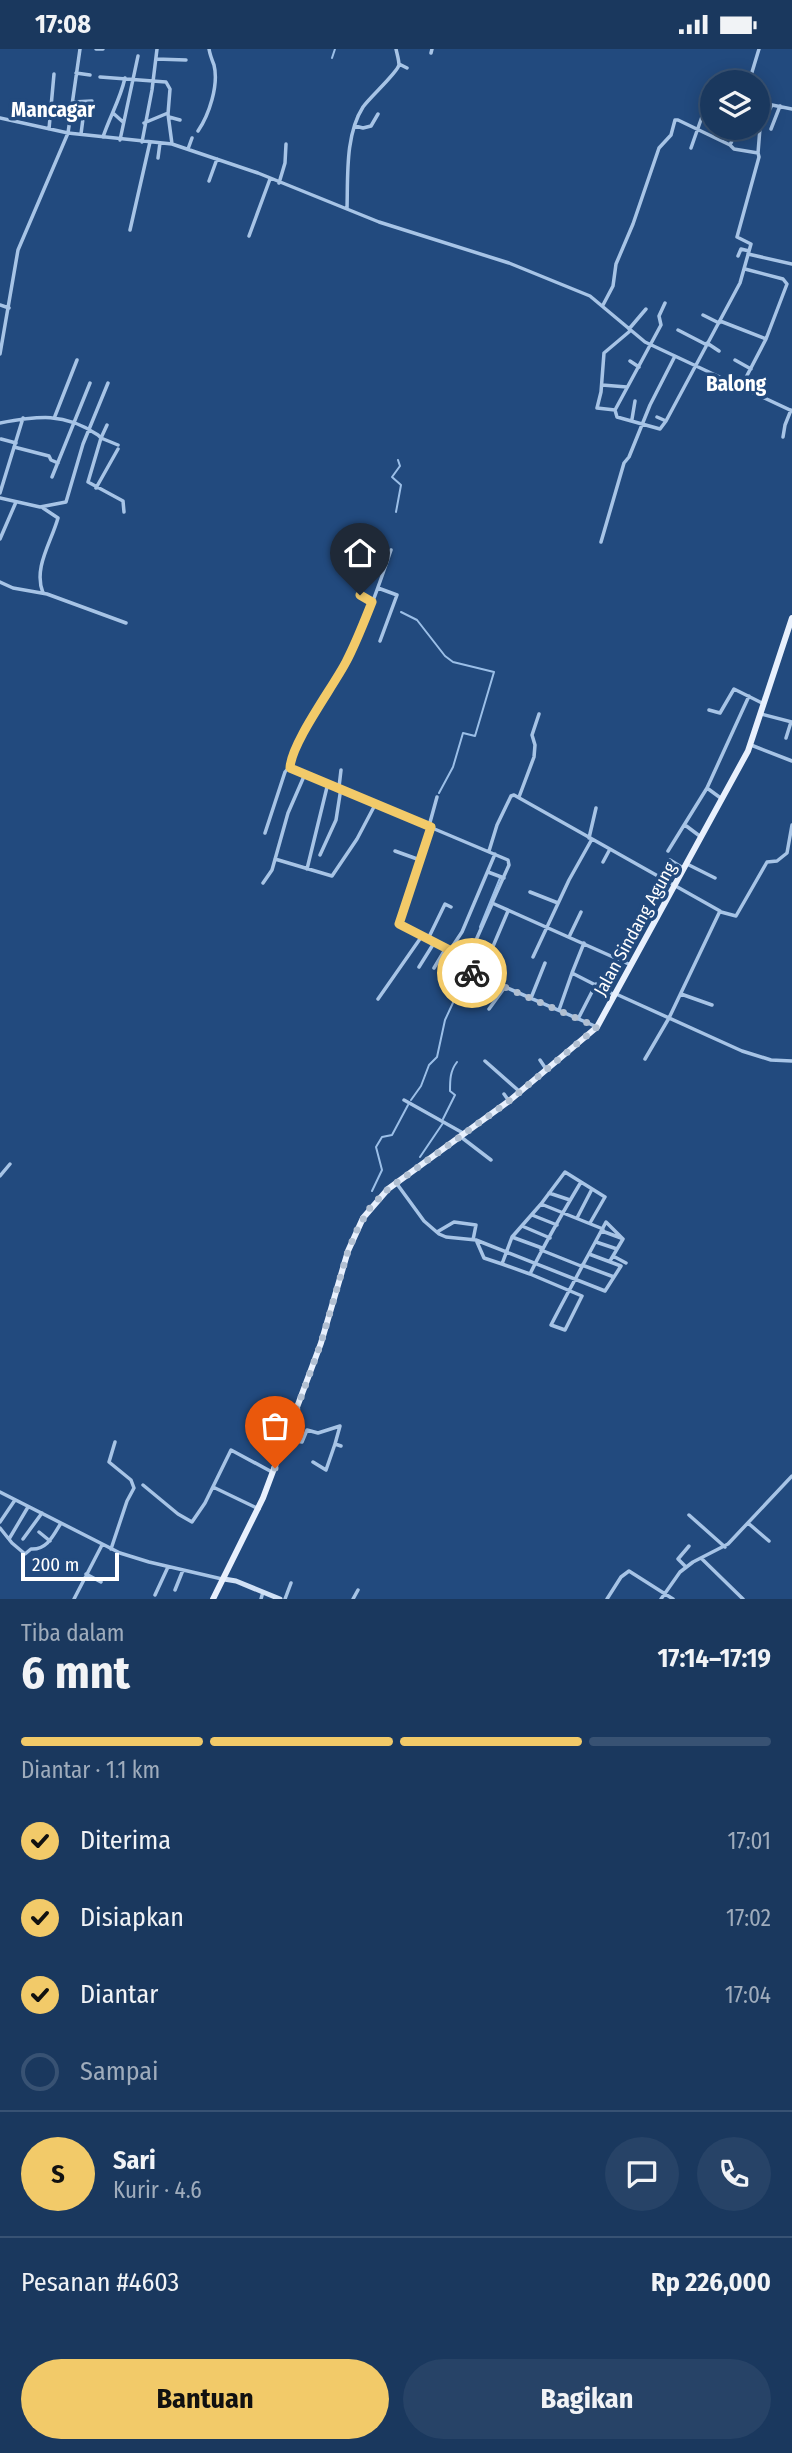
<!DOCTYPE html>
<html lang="id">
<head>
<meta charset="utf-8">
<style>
  body { margin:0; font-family:"Fira Sans Condensed",sans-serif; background:#274367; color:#f1f3f6; height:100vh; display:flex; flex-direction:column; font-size:26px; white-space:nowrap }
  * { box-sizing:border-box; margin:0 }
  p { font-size:23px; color:#9facbc }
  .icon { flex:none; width:38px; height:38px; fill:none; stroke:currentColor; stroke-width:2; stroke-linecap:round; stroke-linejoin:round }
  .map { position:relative; height:1550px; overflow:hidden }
  .panel { display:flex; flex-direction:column; background:#1a385e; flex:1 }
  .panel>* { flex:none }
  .buttons { position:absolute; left:700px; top:21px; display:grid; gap:14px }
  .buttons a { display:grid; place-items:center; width:70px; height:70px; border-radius:50%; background:#1a385e; box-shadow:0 4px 18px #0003,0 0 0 2px #385273; font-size:35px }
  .scale { position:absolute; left:21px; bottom:18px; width:98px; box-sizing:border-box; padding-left:7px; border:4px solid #fff; border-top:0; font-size:19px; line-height:24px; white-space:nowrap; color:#fff; -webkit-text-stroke:5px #224a7e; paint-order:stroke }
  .pin { position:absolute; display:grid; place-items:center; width:60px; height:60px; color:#fff; margin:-72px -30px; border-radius:50% 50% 50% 0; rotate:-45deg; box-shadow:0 0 7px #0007 }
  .pin .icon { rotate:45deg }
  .courier { position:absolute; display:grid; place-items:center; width:70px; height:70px; margin:-35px; border:5px solid #f2ca69; border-radius:50%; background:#fff; color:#222; box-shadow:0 2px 9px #0007 }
  .headline em { font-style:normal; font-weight:700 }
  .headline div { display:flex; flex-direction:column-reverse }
  .headline { display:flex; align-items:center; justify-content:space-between; height:119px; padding:0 21px }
  h1 { font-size:46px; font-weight:700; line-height:52px }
  .bar { display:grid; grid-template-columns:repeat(4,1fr); gap:10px 7px; align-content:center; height:84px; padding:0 21px }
  .bar i { height:9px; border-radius:5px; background:#385273 }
  .bar .selected { background:#f2ca69 }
  .bar p { grid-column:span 4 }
  .line { display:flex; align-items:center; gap:18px; padding:0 21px; border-top:2px solid #385273 }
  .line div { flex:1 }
  .round { display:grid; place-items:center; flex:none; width:74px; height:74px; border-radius:37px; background:#274367 }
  ol { padding:0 21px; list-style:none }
  li { display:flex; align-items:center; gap:21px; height:77px }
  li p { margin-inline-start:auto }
  li .icon { padding:7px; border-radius:50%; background:#f2ca69; color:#111; stroke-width:4 }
  li:last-child { color:#9facbc }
  li i { width:38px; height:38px; border:4px solid #385273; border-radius:50% }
  .cta { display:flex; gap:14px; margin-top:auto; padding:14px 21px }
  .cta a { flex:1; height:80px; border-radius:42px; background:#f2ca69; color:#111; font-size:28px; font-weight:700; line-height:80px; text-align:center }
  .cta a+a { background:#274367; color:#f1f3f6 }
  .status { display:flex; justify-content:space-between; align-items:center; height:49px; padding:0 35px; background:#1a385e; direction:ltr }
  .status svg { height:19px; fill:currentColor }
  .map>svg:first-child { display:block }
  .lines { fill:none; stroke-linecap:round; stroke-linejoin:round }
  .stream { stroke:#9bbfe8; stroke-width:2 }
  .minor { stroke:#a7c4e6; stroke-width:3.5 }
  .secondary { stroke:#d1e1f6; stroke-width:5 }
  .primary { stroke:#e8f0fd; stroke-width:6 }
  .done { stroke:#b2c0d2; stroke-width:7; stroke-dasharray:0 12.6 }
  .route { stroke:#f2ca69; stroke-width:9 }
  .labels { text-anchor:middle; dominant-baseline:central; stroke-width:7; stroke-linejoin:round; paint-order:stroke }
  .street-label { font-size:18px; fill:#fff; stroke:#224a7e }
  .quarter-label { font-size:21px; font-weight:bold; fill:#fff; stroke:#224a7e }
</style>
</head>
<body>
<div class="status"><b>17:08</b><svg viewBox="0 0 49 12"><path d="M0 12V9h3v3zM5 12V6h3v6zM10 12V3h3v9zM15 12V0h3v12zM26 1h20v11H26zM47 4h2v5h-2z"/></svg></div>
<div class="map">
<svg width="792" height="1550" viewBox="0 0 792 1550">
  <rect width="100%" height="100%" fill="#224a7e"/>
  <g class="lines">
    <path class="stream" d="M332,9l3,-9
      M396,463l5,-27 -9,-8 8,-11 -2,-6
      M401,563l16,8 28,36 8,6 41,10 -19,64 -12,-3 -10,34 -14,26
      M480,878l20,-49
      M467,907l7,-15
      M411,1051l10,-14 8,-21 8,-8 8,-37 13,-28 1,-20 5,-11
      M443,1070l12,-24 -5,-4c0,-11 0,-20 7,-29
      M420,1108l23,-34
      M372,1142l10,-21 -6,-23 6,-10 10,-2 16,-30"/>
    <path class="minor" d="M96,0h7
      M431,4l1,-4
      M156,10l30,1
      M399,15l8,4
      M76,24l14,2
      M100,28l66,5 4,7 -2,25 4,30
      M749,33l10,-33
      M73,53l19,-1
      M113,64l10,9
      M169,68l11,3
      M0,69l68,15 104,11 86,29 121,49 130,41 81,33 55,46 147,69
      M144,74l24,-10
      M355,77l8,2 8,-2 7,-12
      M758,79h2l12,-23 20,4
      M49,80l5,-55
      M771,80l9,-23
      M198,82c11,-16 21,-46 16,-66 -2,-5 -4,-10 -5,-16
      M81,85l4,-31
      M103,88c7,-21 17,-37 22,-59
      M120,91l18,-84
      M142,93l10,-52 5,-41
      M691,99l13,-37
      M188,100l4,-11
      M758,104l2,-25
      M158,109l2,-15
      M209,132l8,-22
      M279,134l6,-20 1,-19
      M347,160c1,-32 -2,-74 16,-102 7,-10 34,-34 36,-42 0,-5 -2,-11 -3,-16
      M130,181l20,-88
      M249,187l21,-57
      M748,205l44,10
      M738,207l3,-7 8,2
      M0,256l9,3
      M603,256l10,-19 3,-22 17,-40 26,-76 12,-13 4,-15h3l52,25 8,-17
      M703,266l16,8
      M720,272l46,18
      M629,280l17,-20
      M678,281l29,15
      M630,282l-26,22 -3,39 -4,16 18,2 46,-85 -2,-9 6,-13
      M707,294l12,8
      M0,305l18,-104 50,-117 12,-84
      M735,311l16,9
      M630,312l9,6
      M602,336l25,2
      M741,338l25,-48 21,-55 -4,-5 -38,-10
      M615,361l2,7 43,12 6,-8 74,-138 11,-39 -14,-7 22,-80 -1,-4 -24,-4 -4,-4
      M55,367l22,-56
      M657,368l9,4
      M632,370l3,-18
      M0,374c38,-7 64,-11 98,12l3,3 -13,44 35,19 1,11
      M107,376l-6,13 17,7
      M783,388l2,-12 6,-15
      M1,390l15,4
      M14,398l35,9 2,4 7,3
      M52,428l38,-94
      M96,439l22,-39
      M0,444l23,-75
      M0,449l40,9 26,-5 17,-58 25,-61
      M0,490l16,-37
      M601,493l23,-79 5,-6 21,-52 25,-49
      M391,501c-13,38 -26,76 -45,112 -14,26 -54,79 -56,106l218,92 1,5 -17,38 139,62
      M369,523l-9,23 12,7
      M0,533l13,6 34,6 79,29
      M378,539l19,7 -17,46
      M43,544c-10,-25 8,-50 15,-75l-15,-10
      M709,661l11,3 14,-24 28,14
      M761,665l31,8
      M786,689l5,-16
      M751,696l41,16
      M339,738l2,-17
      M519,748l15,-40 1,-12 -3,-10 7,-21
      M722,750l-15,-11 42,-92
      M685,776l16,12
      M429,777l8,-29
      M431,778l-32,97 68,35
      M265,784l20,-61 5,-6
      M589,789l7,-30
      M395,802l25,9
      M489,802l8,-26 14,-29 3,-1 206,116 -51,107 -24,41
      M668,802l39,-63
      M320,806l16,-35 5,-32
      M275,810l57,17 25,-37 19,-36
      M670,811l13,8
      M603,813l7,-13
      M687,815l28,14
      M307,820l21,-86
      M488,823l16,6
      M263,834l9,-13 16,-57 17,-39
      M530,843l28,11
      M492,855l-27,61 1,5 131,57
      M721,863l15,4 31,-54 10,-1 10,-8 5,-28
      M569,888l12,-25
      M428,890l17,-35 6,3
      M584,894l-12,30 41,21
      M450,901l12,-18 33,-78
      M533,908l36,-77 23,-41
      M419,918l15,-24
      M434,919l12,-20
      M480,928l28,-66
      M616,945l126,57 29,9 21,1
      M681,945l31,11
      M531,949l14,-35
      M378,950l44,-63
      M489,960l16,-22
      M559,961l13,-37
      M578,970l18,-35
      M540,1011l6,9
      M485,1012l34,30
      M504,1045l5,7
      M404,1051l59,33
      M461,1088l30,23
      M0,1127l10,-12
      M581,1133c-18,30 -36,61 -51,92l52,22 -17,34 -14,-5c18,-35 37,-69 55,-103l17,17
      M397,1135l27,37 15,13 7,3 30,3 129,51 16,-25 -32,-12
      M549,1144l21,7
      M541,1155l24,-32 40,25 -15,26
      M532,1166l25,10
      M577,1169l15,-29
      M522,1177l28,12
      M602,1182l19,7
      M437,1183l17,-10 22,3 -3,15
      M512,1188l30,11
      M477,1193l7,16 18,6
      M596,1193l21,7
      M541,1201l40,16
      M613,1207l13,7
      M610,1212l13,-22
      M582,1216l32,12
      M530,1225l-28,-10 10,-27 29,-33 62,25
      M286,1390l16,3 5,-12 11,3 22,-7 -5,18 6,2
      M313,1413l13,8 9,-26
      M143,1436l35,29 14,8 13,-19 26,-53 41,22
      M213,1438l46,22
      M0,1443l120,61 29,9 73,17
      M689,1466l36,32
      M0,1473l15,-22
      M748,1474l21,18
      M0,1479l12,15 13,11 6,-5c16,1 22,-13 30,-26
      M39,1483l11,9
      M9,1490l19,-32
      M23,1490l19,-26
      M111,1500l16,-48 7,-13 -3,-8 -22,-18 6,-20
      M701,1509l42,41
      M686,1518l-8,-8 11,-13
      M86,1525l15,8
      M175,1541l8,-20
      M155,1546l13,-28
      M74,1550l28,-54
      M261,1550l2,-7
      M285,1550l6,-16
      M353,1550l5,-9
      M607,1550l14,-22 8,-6 44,28
      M661,1550l19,-27 13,-10 35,-18 64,-68"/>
    <path class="secondary" d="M224,1530l12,2 44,18"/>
    <path class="primary" d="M213,1550l50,-101 58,-155 27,-92 15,-33 25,-29 121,-88 88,-74 151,-276 44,-133"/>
  </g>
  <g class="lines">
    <path class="done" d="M275,1419l46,-125 27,-92 9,-21 12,-21 19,-20 121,-88 88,-74 -125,-54"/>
    <path class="route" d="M360,546l12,7c-8,20 -16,41 -26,60 -13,25 -55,81 -56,106l141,59 -32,97 68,35 -2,9 7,5"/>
  </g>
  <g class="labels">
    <g class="street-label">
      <text transform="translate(635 880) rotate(-61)">Jalan Sindang Agung</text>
    </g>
    <g class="quarter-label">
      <text x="53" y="61">Mancagar</text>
      <text x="736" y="335">Balong</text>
    </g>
  </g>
</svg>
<div class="buttons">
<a><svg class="icon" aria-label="layers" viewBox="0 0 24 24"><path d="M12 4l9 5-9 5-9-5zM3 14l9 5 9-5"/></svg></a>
</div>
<div class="scale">200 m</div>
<div class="pin" style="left:275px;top:1419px;background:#ea580c"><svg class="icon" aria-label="bag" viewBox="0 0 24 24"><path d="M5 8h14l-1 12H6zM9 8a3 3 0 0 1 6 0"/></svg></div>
<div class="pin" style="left:360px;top:546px;background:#1f2937"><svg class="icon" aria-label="home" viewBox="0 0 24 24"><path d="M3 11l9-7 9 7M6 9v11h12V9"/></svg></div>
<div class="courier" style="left:472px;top:924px"><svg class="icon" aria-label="bike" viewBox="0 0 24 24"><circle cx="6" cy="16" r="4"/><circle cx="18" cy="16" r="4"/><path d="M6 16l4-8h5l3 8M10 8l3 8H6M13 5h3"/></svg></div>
</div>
<section class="panel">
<div class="headline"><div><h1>6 mnt</h1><p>Tiba dalam</p></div><em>17:14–17:19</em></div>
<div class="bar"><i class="selected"></i><i class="selected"></i><i class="selected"></i><i></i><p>Diantar · 1.1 km</p></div>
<ol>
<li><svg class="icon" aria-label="check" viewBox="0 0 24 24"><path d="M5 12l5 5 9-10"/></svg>Diterima<p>17:01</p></li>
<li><svg class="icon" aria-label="check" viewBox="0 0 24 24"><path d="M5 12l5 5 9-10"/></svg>Disiapkan<p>17:02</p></li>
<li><svg class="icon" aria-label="check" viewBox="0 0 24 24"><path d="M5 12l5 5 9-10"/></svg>Diantar<p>17:04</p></li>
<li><i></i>Sampai</li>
</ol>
<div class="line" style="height:126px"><b class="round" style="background:#f2ca69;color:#111">S</b><div><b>Sari</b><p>Kurir · 4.6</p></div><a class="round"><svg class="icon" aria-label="chat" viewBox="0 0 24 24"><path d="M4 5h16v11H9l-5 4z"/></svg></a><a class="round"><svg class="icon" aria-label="phone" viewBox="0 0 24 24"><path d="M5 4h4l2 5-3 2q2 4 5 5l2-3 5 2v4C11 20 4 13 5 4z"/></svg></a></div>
<div class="line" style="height:91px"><div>Pesanan #4603</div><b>Rp 226,000</b></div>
<div class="cta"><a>Bantuan</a><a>Bagikan</a></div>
</section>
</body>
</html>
